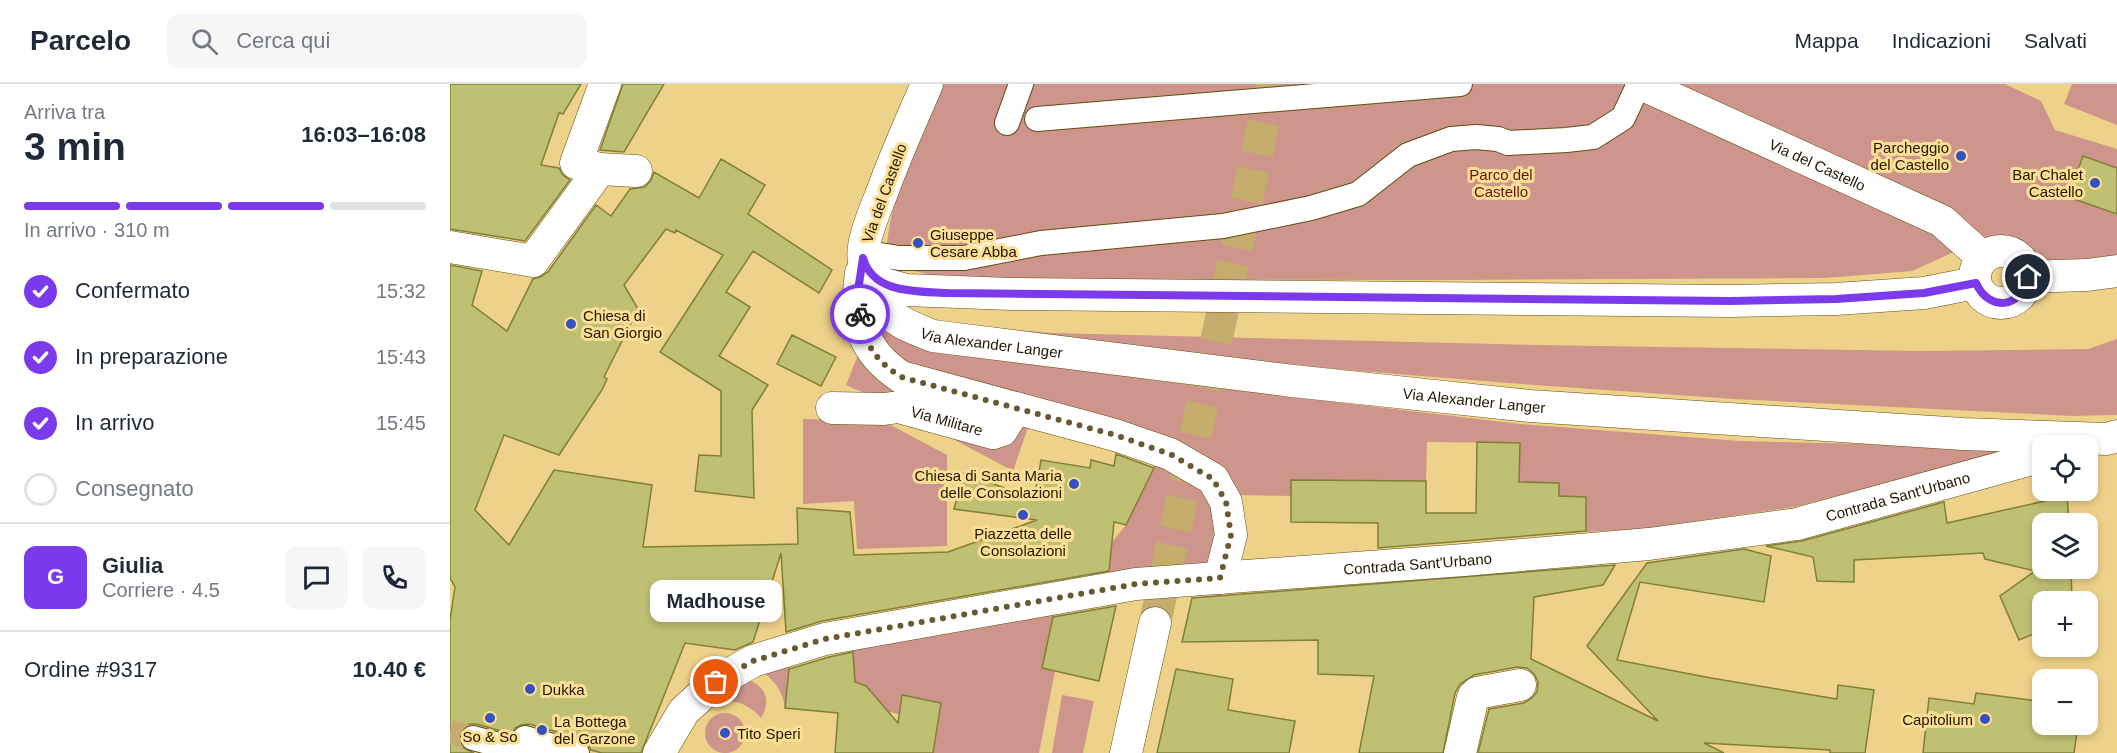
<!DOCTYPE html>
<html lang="it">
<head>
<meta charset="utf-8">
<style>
  body { margin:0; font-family:Helvetica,sans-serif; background:#f6f6f7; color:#1f2937; height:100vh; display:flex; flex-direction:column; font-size:22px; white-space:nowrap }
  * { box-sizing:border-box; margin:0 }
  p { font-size:20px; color:#747a83 }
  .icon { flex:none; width:33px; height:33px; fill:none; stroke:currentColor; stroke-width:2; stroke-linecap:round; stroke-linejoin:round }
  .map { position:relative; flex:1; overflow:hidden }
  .drawer { display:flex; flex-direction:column; background:#fff; width:450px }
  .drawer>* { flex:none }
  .buttons { position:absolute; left:1582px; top:351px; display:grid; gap:12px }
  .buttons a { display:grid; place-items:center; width:66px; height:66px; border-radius:12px; background:#fff; box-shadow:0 3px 9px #0003; font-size:30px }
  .pin { position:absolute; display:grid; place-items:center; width:51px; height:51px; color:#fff; margin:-26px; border:3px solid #fff; border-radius:50%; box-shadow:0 2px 6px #0007 }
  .courier { position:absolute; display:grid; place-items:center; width:60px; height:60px; margin:-30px; border:4px solid #7c3aed; border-radius:50%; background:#fff; color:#222; box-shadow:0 2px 8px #0007 }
  .bubble { position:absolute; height:42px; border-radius:12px; background:#fff; box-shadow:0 3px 9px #0003; font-size:20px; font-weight:800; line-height:42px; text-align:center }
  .headline em { font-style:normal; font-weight:800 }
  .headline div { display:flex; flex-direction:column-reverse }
  .headline { display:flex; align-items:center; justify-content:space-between; height:102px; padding:0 24px }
  h1 { font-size:39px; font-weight:800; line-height:45px }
  .bar { display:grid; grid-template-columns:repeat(4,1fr); gap:9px 6px; align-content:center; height:72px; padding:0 24px }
  .bar i { height:8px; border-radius:4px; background:#e0e1e3 }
  .bar .on { background:#7c3aed }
  .bar p { grid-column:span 4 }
  .line { display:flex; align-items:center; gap:15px; padding:0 24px; border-top:2px solid #e0e1e3 }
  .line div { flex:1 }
  .round { display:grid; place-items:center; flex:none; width:63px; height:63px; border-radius:12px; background:#f6f6f7 }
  ol { padding:0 24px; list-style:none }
  li { display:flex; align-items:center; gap:18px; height:66px }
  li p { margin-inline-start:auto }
  li .icon { padding:6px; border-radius:50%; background:#7c3aed; color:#fff; stroke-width:4 }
  li:last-child { color:#747a83 }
  li i { width:33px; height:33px; border:3px solid #e0e1e3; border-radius:50% }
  header { display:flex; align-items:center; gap:36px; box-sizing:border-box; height:84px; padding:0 30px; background:#fff; border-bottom:2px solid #e0e1e3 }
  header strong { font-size:28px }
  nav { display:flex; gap:33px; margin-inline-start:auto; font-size:21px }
  .search { width:420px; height:54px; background:#f6f6f7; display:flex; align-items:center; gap:15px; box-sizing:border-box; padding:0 21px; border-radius:12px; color:#747a83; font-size:22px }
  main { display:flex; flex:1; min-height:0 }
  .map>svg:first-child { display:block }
  .green { fill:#cd958c }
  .building { fill:#c0c075; stroke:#807f34; stroke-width:1.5 }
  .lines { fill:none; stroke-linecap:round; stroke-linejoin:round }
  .pedestrian-tunnel { stroke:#c6ad6e; stroke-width:24; stroke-dasharray:24 12; stroke-linecap:butt }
  .minor-tunnel { stroke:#c6ad6e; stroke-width:32; stroke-dasharray:32 16; stroke-linecap:butt }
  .pedestrian-casing { stroke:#624d13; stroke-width:26 }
  .minor-casing { stroke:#624d13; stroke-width:33 }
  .pedestrian { stroke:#fff; stroke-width:24 }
  .minor { stroke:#fff; stroke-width:32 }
  .done { stroke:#6a5830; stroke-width:6; stroke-dasharray:0 10.8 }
  .route { stroke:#7c3aed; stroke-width:8 }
  .poi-dot { fill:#3550c1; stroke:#fddf95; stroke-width:2 }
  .labels { text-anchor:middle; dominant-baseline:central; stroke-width:6; stroke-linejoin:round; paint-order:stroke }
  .poi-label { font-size:15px; fill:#221700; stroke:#fddf95; text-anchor:start }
  .street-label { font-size:15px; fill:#221700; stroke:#fddf95 }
  .park-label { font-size:15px; fill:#66120e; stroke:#fddf95 }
</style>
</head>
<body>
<header>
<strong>Parcelo</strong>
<div class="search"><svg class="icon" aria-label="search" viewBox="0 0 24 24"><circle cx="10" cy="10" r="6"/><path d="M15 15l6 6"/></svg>Cerca qui</div>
<nav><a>Mappa</a><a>Indicazioni</a><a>Salvati</a></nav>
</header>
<main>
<section class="drawer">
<div class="headline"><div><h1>3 min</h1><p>Arriva tra</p></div><em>16:03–16:08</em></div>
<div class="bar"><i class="on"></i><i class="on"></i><i class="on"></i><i></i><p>In arrivo · 310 m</p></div>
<ol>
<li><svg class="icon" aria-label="check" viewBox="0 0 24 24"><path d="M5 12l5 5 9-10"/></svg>Confermato<p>15:32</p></li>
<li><svg class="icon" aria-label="check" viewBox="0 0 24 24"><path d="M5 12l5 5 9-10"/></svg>In preparazione<p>15:43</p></li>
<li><svg class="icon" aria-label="check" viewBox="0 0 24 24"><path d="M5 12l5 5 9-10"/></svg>In arrivo<p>15:45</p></li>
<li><i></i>Consegnato</li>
</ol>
<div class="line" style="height:108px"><b class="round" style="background:#7c3aed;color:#fff">G</b><div><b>Giulia</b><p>Corriere · 4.5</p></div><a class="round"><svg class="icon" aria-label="chat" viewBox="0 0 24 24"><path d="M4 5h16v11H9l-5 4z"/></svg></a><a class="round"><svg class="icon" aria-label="phone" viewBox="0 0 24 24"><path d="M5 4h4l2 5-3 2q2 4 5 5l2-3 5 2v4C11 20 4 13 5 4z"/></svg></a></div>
<div class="line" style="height:78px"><div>Ordine #9317</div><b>10.40 €</b></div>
</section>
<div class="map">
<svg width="1667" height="669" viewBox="0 0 1667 669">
  <rect width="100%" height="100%" fill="#efd289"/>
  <path class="green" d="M491,0h1064l36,17 14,29 62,19v112l-67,2 -72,-22 -66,30 -87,7 -371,2 -507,-1 -45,-11 -16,-13c4,-60 30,-117 55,-171z
    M1622,0h45v41l-53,-21z
    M421,217l62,43 218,36 369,44 220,17 260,6v6l-206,54 -152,22 -56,3v-35l-27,-1v-13l-40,-1v-39l-92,-1 -1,39 -134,-1 -1,16 -55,-1 -331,-125 -34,-38z
    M493,240l109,9 483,12 386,6 167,-2 29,-10v76l-45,1 -338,-17 -226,-16 -272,-22z
    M408,271h9l164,64 -18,52 -135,-72 -32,-14z
    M353,335l80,2 64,34v91l-90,3 -3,-48 -51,3z
    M707,377l51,23 12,20 -9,62 -102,8 3,-32 14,-17z
    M606,523l-14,60 13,4 -16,82h-106l8,-50 -39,-8 -3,19 -9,-2 -1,8 -18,-2 2,-24 -7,-8 -11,-4 -3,-38z
    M341,574l-6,50c-2,-15 -9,-26 -21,-35z
    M295,595c20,5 27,21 16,39 -13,-15 -27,-19 -47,-17z
    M612,611l32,6 -11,52h-31z
    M255 649a20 20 0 1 1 40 0a20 20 0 1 1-40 0Z"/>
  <path class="building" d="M0,0h131l-18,30 -4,-1 -18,52 18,3 4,7 7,5 -45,61 -75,-12z
    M173,0h41l-40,68 -24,-2z
    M1633,72l34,12v46l-49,-17z
    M271,75l44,26 -17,29 84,56 -13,23 -66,-42 -27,41 24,15 -31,49 49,29 -16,25 2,88 -59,-7 4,-36 22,1v-65l-61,-39 63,-97 -47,-25 -1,3 -9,-4 -42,56 14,24 -34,68 3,2 -5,11 -43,65 -55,-20 -29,75 34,35 45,-75 98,15 -9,62 155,-3 -1,-36 53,4 4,43 94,-3 89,-32 -83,-11 10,-36 70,26 7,-39 49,8 1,-8 23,6 2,-12 38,14 -28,57 -12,-3 -5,49 -287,50 -36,11 -5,-79 -28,89 -18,8 -50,-7 -44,110h-39l-11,-3 -3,-6 -7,-5 -52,-15 -8,1 -6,3 -3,6 -36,-10h-7l-6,4 -4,7v7l4,6 11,5h-24v-133l5,-33 -5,-9v-313l32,6 -10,34 35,26 26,-52 7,-2 8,-5 48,-67 15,11 19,-27 15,-2 6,-7 3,-8 45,26z
    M342,251l44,22 -15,29 -44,-22z
    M1027,358l43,1 -1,39 40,1v13l27,1v34l-208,17v-25l-87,-1v-42l135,1v32h50z
    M1617,412l2,28h-26v44h28l1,34h-29v28l-24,10 -19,-44 35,-25 -50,-12 -2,-6 -129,7v22l-37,-1 -4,-24 -47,-11 36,-5 142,-39 3,21z
    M1294,465l27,7 -7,46 -124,-20 -23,78 94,18 126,21 1,-14 36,5 -9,63h-35v-3l-126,-7 20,10h-246l11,-44 35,-6 8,-5 5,-6 1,-10 -4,-8 -7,-6 -10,-1 -43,8 -14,9 -5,9 -12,60h-84l15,-77 -56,-2v-34l-136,2 10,-44 423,-33 -12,20 -69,12 -3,62 127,62 -71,-75 60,-83z
    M666,522l-17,75 -57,-13 11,-51z
    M403,568l2,30 11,4 32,37 4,-28 39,8 -8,50h-98l3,-40 -53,-5 4,-39 40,-12z
    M726,585l57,10 -5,31 67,11 -6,32h-132z
    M1526,609l62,8 -1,11 6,1v11h35l-4,29h-151l6,-55 45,6z"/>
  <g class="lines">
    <path class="pedestrian-tunnel" d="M0,648l23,6"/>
    <path class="minor-tunnel" d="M705,539l117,-539"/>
    <defs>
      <path id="pedestrian" d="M587,35l423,-35
        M557,39l14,-39
        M414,162l10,8 25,4h65l77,-15 182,-17 88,-18 47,-14 50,-39 43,-16 25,-2 22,2 10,4 58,-3 27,-3 30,-19 16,-34
        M23,654l49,13
        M72,669l3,-15 52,15"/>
      <g id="minor">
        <path d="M155,0l-29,79 24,6 36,2"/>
        <path id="s1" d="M477,0c-15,35 -31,70 -44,106 -7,18 -16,37 -19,57 -2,10 1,17 3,27 9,39 32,49 66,62l360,45 237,25 433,28 144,5 10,-3"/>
        <path id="s2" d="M1191,0l301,137 41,37"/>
        <path d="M0,163l83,14 67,-92"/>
        <circle cx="1551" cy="193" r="26"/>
        <path d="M416,187l18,13 22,6 105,4 719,7 106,-2 88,-6 51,-10"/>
        <path d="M411,189c-7,47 0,77 40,104l214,58 55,19 43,25 13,23 5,33 -11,43"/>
        <path d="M1578,193l59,-2 30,-4"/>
        <path id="s3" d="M382,324l52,1 15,-2 94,26 9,-3 13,-21"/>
        <path id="s4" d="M209,669l25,-42 32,-29 37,-21 72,-22 311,-55 328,-24 185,-16 148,-20 246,-68"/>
        <path d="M676,669l29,-130"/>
        <path d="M1010,669l13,-56 4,-4 43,-8"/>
      </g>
    </defs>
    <use href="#pedestrian" class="pedestrian-casing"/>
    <use href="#minor" class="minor-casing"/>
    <use href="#pedestrian" class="pedestrian"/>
    <use href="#minor" class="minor"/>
  </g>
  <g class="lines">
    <path class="done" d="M266,598l37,-21 72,-22 311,-55 84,-6 11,-43 -5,-33 -13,-23 -43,-25 -55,-19 -214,-58c-26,-17 -36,-32 -41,-63"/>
    <path class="route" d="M410,230l-1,-30 4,-26c10,36 54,33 84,35l783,8 106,-2 88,-6 52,-10c13,29 45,26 52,-6"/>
  </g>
  <g class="poi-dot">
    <circle cx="1511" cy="72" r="6"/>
    <circle cx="1645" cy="99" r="6"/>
    <circle cx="468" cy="159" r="6"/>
    <circle cx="121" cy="240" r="6"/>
    <circle cx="624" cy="400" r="6"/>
    <circle cx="573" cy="431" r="6"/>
    <circle cx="80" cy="605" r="6"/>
    <circle cx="40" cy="634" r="6"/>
    <circle cx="1535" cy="635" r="6"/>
    <circle cx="92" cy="646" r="6"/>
    <circle cx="275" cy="649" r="6"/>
  </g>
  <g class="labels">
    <g class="poi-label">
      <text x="1499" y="63" text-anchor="end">Parcheggio<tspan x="1499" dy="17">del Castello</tspan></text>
      <text x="1633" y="90" text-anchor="end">Bar Chalet<tspan x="1633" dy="17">Castello</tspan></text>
      <text x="480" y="150">Giuseppe<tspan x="480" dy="17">Cesare Abba</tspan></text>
      <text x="133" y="231">Chiesa di<tspan x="133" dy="17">San Giorgio</tspan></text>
      <text x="612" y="391" text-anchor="end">Chiesa di Santa Maria<tspan x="612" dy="17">delle Consolazioni</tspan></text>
      <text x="573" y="449" text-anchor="middle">Piazzetta delle<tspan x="573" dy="17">Consolazioni</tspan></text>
      <text x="92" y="605">Dukka</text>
      <text x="1523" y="635" text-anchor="end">Capitolium</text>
      <text x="104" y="637">La Bottega<tspan x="104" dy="17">del Garzone</tspan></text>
      <text x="287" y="649">Tito Speri</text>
      <text x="40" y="652" text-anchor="middle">So &amp; So</text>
    </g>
    <g class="street-label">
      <text stroke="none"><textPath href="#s2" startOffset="194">Via del Castello</textPath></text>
      <text transform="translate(434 109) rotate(-70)">Via del Castello</text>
      <text stroke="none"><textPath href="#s1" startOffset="357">Via Alexander Langer</textPath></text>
      <text stroke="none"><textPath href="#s1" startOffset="843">Via Alexander Langer</textPath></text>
      <text stroke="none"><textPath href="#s3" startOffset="117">Via Militare</textPath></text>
      <text stroke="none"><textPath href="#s4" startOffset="1294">Contrada Sant'Urbano</textPath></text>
      <text stroke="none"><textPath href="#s4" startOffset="808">Contrada Sant'Urbano</textPath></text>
    </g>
    <g class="park-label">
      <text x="1051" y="90">Parco del<tspan x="1051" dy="17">Castello</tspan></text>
    </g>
  </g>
</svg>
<div class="buttons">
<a><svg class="icon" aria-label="locate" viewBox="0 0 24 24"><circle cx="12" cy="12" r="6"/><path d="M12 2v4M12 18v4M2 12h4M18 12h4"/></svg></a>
<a><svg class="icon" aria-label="layers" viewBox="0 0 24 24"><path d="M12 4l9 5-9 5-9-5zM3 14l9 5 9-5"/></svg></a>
<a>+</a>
<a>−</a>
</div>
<div class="pin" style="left:266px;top:598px;background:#ea580c"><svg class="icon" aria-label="bag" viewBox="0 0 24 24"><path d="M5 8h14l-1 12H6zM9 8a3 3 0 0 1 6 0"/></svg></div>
<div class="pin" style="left:1578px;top:193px;background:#1f2937"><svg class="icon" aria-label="home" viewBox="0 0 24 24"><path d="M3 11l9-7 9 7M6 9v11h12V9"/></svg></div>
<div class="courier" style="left:410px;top:230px"><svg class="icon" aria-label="bike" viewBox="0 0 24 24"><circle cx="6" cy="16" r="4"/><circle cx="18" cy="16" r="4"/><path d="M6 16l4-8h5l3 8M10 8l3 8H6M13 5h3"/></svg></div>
<div class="bubble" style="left:200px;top:496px;width:132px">Madhouse</div>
</div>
</main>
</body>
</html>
